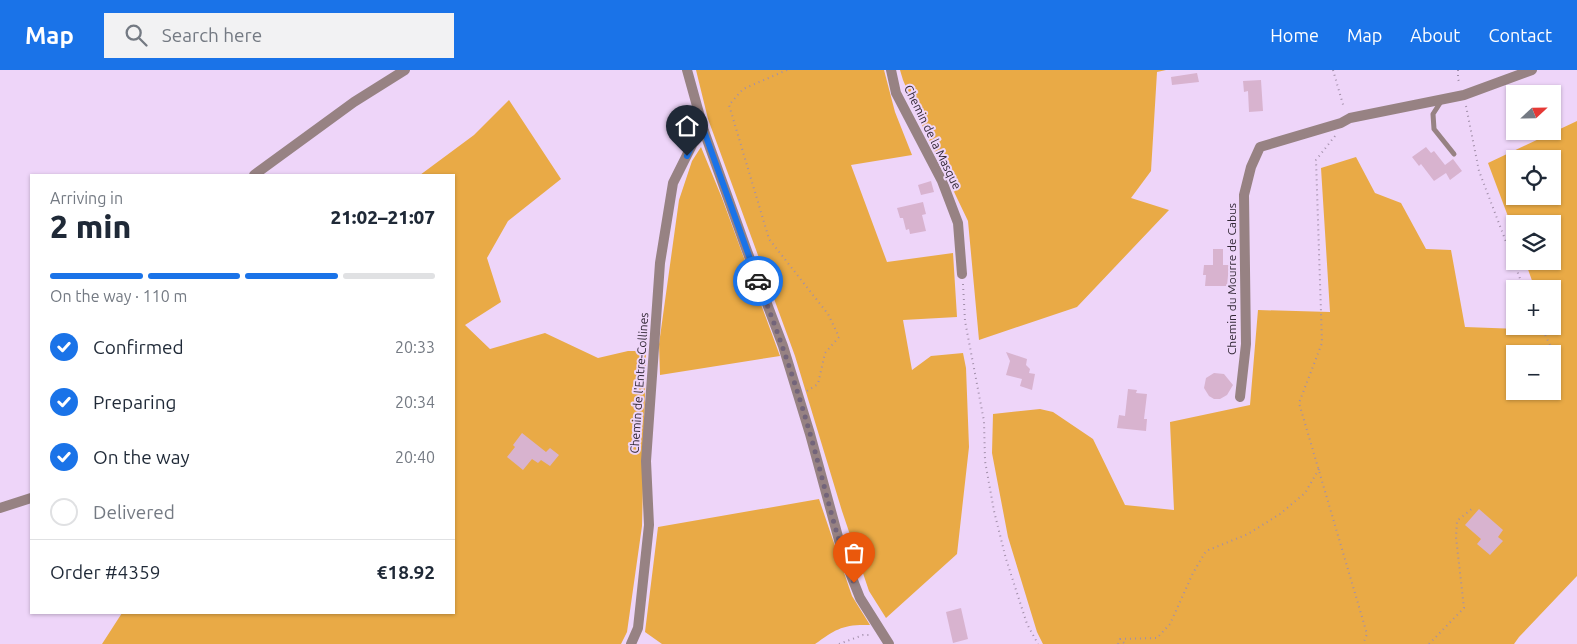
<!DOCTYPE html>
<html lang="en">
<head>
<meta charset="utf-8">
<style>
  body { margin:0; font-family:Ubuntu,sans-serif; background:#f2f2f3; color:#1f2937; height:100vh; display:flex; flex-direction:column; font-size:19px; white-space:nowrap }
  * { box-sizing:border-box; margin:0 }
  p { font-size:16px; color:#747a83 }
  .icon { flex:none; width:28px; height:28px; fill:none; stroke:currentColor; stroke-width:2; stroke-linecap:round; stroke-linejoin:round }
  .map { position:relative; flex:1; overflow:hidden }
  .details { position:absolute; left:30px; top:104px; width:425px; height:440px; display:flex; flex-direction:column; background:#fff; border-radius:0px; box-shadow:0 1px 4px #0004 }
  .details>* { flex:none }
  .needle { width:32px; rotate:68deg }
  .tools { position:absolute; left:1506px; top:15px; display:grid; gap:10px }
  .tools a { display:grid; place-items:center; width:55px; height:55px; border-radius:0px; background:#fff; box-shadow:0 1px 4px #0004; font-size:25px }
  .pin { position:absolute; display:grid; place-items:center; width:42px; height:42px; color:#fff; margin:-51px -21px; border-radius:50% 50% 50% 0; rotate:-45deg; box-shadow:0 0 5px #0007 }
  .pin .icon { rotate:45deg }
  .courier { position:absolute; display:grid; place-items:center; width:50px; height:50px; margin:-25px; border:4px solid #1a73e8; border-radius:50%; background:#fff; color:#222; box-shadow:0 1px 6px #0007 }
  .overview em { font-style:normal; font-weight:800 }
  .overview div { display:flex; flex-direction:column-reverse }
  .overview { display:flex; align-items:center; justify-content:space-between; height:85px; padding:0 20px }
  h1 { font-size:32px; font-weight:800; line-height:38px }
  .bar { display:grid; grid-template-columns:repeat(4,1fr); gap:8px 5px; align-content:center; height:60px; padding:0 20px }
  .bar i { height:6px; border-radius:4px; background:#e0e1e3 }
  .bar .active { background:#1a73e8 }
  .bar p { grid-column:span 4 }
  .line { display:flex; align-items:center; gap:12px; padding:0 20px; border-top:1px solid #e0e1e3 }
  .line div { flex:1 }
  ol { padding:0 20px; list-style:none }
  li { display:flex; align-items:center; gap:15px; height:55px }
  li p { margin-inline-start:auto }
  li .icon { padding:5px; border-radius:50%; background:#1a73e8; color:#fff; stroke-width:4 }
  li:last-child { color:#747a83 }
  li i { width:28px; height:28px; border:2px solid #e0e1e3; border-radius:50% }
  header { display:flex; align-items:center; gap:30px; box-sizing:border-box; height:70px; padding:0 25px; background:#1a73e8; color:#fff }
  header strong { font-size:24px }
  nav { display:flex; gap:28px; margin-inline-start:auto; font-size:18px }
  .search { width:350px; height:45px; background:#f2f2f3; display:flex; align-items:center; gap:12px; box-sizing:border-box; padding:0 18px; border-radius:0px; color:#747a83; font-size:19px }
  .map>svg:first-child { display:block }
  .green { fill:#e9aa46; fill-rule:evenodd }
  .building { fill:#d8b3cf }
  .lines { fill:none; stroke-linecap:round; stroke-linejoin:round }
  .path { stroke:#a28faa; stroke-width:2; stroke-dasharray:1 4; stroke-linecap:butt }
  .lane { stroke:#978283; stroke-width:5 }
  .street { stroke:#978283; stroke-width:10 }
  .done { stroke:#73647a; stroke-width:5; stroke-dasharray:0 9 }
  .route { stroke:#1a73e8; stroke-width:6 }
  .labels { text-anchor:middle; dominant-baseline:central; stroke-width:4; stroke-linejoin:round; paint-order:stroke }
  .street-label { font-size:12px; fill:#312735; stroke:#eed5f9 }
</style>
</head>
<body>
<header>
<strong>Map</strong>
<div class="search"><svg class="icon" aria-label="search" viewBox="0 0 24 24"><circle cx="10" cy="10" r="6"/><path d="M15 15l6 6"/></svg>Search here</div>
<nav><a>Home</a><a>Map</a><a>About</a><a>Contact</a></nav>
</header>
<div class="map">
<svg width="1577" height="574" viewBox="0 0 1577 574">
  <rect width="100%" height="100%" fill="#eed5f9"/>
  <path class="green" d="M696,0h188l11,42 17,43 -61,10 36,97 66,-9 4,64 -54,3 9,50 19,-14 32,-3 3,15 3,79 -12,107 -71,64 -17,-27 -27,-80 -47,-155 -87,-237z
    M900,0h266l-9,2 -6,99 -20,27 38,12 -92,97 -98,33 -11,-119 -46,-96 -19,-45z
    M509,30l52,79 -53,42 -21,37 14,44 -36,23 25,24 55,-16 53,25 30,-7h18l-4,175 -15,106 -6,12h-519l20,-31 332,-1v-437h-34l54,-40z
    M1577,51v455l-58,61 -5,7h-471l-6,-12 -29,-95 -16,-84 1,-39 47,-5 13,3 40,27 32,66 49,5 -4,-88 80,-17 8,-95 72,2 -9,-144 35,-11 19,36 26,10 25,46 25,1 14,77 85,3 -1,-4h3v-37h-17l-10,-28h27v-37h-37v11l-27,-72zM1515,89h37v37h-37zM1515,284h37v37h-37z
    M701,77l21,51 58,158 -120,19 -1,-31 20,-144 13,-39z
    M819,429l33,97 18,29c-27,-1 -34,4 -55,19h-153l-17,-12 13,-105z"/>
  <path class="building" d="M1197,3l2,9 -27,3 -1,-8z
    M1261,10l2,31 -14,1 -1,-21 -4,1 -1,-11z
    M1426,77l5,6 3,-2 11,14 8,-6 9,12 -12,9 -4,-7 -12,8 -13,-17 -2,2 -7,-9z
    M931,111l3,11 -13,3 -3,-10z
    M923,132l3,12 -4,1 4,16 -16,3 -1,-5 -3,1 -3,-12h-3l-3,-10z
    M1213,179h10v16h6l-2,21h-22l1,-11h-3l1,-10h9z
    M1006,282l21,7 -1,6 4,4 -1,4 6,1 -3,16 -12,-4 2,-7 -16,-4 4,-14z
    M1214,303l10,1 9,11 -6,10 -7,4h-6l-5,-3 -5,-8 2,-10z
    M1128,319l9,1 -1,3 11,1 -3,25h3l-1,12 -29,-3 2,-13 6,1z
    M522,363l24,19 4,-4 9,7 -9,11 -9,-6 -3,3 -6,-4 -9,11 -16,-13 8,-10 -2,-2z
    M1479,439l24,21 -5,7 5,4 -13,14 -13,-11 4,-5 -16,-14z
    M961,538l7,31 -15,4 -7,-31z"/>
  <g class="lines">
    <path class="path" d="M787,0l-44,19 -14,16 40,134 59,75 11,23 -14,16 -7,31 -11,7
      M1333,0l11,38
      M1458,0v9l2,5
      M1466,36l13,65 45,118
      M1335,66l-19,24 6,183 -23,60 68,231 -4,10
      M963,214l2,37 19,100 1,40 9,50 12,48 21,65 11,20
      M1541,256l9,19
      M1120,569l37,-1 13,-14 23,-51 13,-22 42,-17 32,-20 25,-21 14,-24
      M839,574l24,-9h9
      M1118,574l2,-5 5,5
      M1429,574l35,-36 -8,-71 1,-16 17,-14"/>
    <path class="lane" d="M1442,30l-9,14 1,15 20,25"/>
    <path class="street" d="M687,0l17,61 43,120 36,95 27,88 33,121 17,43 29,46
      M891,0l5,23 46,88 16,42 4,51
      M254,105l100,-73 51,-32
      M1240,327l6,-53 -2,-149 7,-28 9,-20 81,-24 9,-5 114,-23 68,-25
      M0,438l31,-10
      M631,574l7,-16 11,-103 -3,-64 14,-198 13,-80 20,-40 11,-12"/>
  </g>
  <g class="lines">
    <path class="done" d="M758,211c20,51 38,103 53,156 14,49 24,99 43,146"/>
    <path class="route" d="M687,86l6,-13 11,-12 54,150"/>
  </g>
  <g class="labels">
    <g class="street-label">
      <text transform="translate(933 67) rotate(64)">Chemin de la Masque</text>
      <text transform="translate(1231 209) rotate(-90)">Chemin du Mourre de Cabus</text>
      <text transform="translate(639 313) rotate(-86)">Chemin de l'Entre-Collines</text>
    </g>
  </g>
</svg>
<div class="tools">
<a><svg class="needle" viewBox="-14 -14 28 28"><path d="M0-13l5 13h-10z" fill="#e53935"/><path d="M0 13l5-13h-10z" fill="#747a83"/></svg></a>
<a><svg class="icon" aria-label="locate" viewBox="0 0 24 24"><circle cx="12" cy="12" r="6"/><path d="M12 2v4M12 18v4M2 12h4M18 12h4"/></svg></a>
<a><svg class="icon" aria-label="layers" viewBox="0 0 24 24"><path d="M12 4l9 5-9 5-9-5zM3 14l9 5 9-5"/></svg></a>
<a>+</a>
<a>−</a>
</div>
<div class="pin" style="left:854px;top:513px;background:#ea580c"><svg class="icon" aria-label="bag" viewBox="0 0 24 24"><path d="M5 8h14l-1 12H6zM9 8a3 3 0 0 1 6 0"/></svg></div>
<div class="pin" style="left:687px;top:86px;background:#1f2937"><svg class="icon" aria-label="home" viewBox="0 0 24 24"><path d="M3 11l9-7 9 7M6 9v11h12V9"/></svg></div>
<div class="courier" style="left:758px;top:211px"><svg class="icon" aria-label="car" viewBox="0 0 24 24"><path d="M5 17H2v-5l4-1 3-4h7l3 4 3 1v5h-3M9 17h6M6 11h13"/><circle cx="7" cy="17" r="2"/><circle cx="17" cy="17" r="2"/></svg></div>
<section class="details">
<div class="overview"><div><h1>2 min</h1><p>Arriving in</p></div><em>21:02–21:07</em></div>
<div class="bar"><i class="active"></i><i class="active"></i><i class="active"></i><i></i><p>On the way · 110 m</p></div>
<ol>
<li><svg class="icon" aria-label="check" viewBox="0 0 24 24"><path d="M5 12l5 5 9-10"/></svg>Confirmed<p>20:33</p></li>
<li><svg class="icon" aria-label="check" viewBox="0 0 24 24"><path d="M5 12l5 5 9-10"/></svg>Preparing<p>20:34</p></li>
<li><svg class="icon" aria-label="check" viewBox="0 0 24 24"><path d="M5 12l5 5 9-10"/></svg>On the way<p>20:40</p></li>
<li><i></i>Delivered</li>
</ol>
<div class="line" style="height:65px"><div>Order #4359</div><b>€18.92</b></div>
</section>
</div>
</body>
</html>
